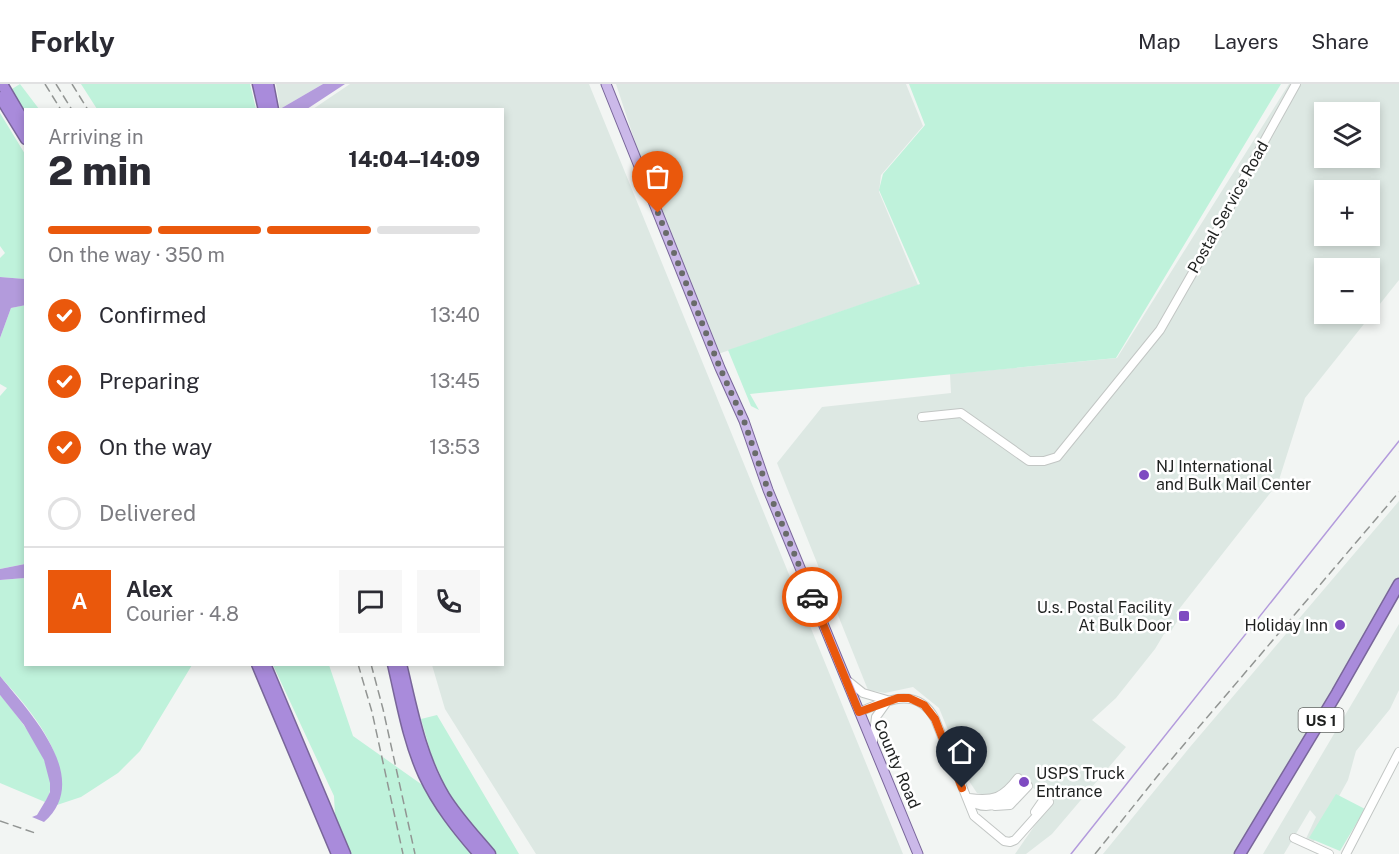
<!DOCTYPE html>
<html lang="en">
<head>
<meta charset="utf-8">
<style>
  body { margin:0; font-family:"Public Sans",sans-serif; background:#f7f7f7; color:#2b2b33; height:100vh; display:flex; flex-direction:column; font-size:22px; white-space:nowrap }
  * { box-sizing:border-box; margin:0 }
  p { font-size:20px; color:#7c7c81 }
  .icon { flex:none; width:33px; height:33px; fill:none; stroke:currentColor; stroke-width:2; stroke-linecap:round; stroke-linejoin:round }
  .map { position:relative; flex:1; overflow:hidden }
  .drawer { position:absolute; left:24px; top:24px; width:480px; height:558px; display:flex; flex-direction:column; background:#fff; border-radius:0px; box-shadow:0 3px 9px #0003 }
  .drawer>* { flex:none }
  .controls { position:absolute; left:1314px; top:18px; display:grid; gap:12px }
  .controls a { display:grid; place-items:center; width:66px; height:66px; border-radius:0px; background:#fff; box-shadow:0 3px 9px #0003; font-size:30px }
  .pin { position:absolute; display:grid; place-items:center; width:51px; height:51px; color:#fff; margin:-62px -26px; border-radius:50% 50% 50% 0; rotate:-45deg; box-shadow:0 0 6px #0007 }
  .pin .icon { rotate:45deg }
  .courier { position:absolute; display:grid; place-items:center; width:60px; height:60px; margin:-30px; border:4px solid #ea580c; border-radius:50%; background:#fff; color:#222; box-shadow:0 2px 8px #0007 }
  .headline em { font-style:normal; font-weight:800 }
  .headline div { display:flex; flex-direction:column-reverse }
  .headline { display:flex; align-items:center; justify-content:space-between; height:102px; padding:0 24px }
  h1 { font-size:39px; font-weight:800; line-height:45px }
  .bar { display:grid; grid-template-columns:repeat(4,1fr); gap:9px 6px; align-content:center; height:72px; padding:0 24px }
  .bar i { height:8px; border-radius:4px; background:#e1e1e2 }
  .bar .current { background:#ea580c }
  .bar p { grid-column:span 4 }
  .line { display:flex; align-items:center; gap:15px; padding:0 24px; border-top:2px solid #e1e1e2 }
  .line div { flex:1 }
  .round { display:grid; place-items:center; flex:none; width:63px; height:63px; border-radius:0px; background:#f7f7f7 }
  ol { padding:0 24px; list-style:none }
  li { display:flex; align-items:center; gap:18px; height:66px }
  li p { margin-inline-start:auto }
  li .icon { padding:6px; border-radius:50%; background:#ea580c; color:#fff; stroke-width:4 }
  li:last-child { color:#7c7c81 }
  li i { width:33px; height:33px; border:3px solid #e1e1e2; border-radius:50% }
  header { display:flex; align-items:center; gap:36px; box-sizing:border-box; height:84px; padding:0 30px; background:#fff; border-bottom:2px solid #e1e1e2 }
  header strong { font-size:28px }
  nav { display:flex; gap:33px; margin-inline-start:auto; font-size:21px }
  .map>svg:first-child { display:block }
  .built { fill:#dde8e3; fill-rule:evenodd }
  .green { fill:#bff2db }
  .water { fill:#b39bdc }
  .lines { fill:none; stroke-linecap:round; stroke-linejoin:round }
  .stream { stroke:#b39bdc; stroke-width:1.5 }
  .minor-casing { stroke:#c2c6c4; stroke-width:10 }
  .major-casing { stroke:#79669a; stroke-width:11 }
  .highway-casing { stroke:#79669a; stroke-width:13 }
  .minor { stroke:#fff; stroke-width:8 }
  .major { stroke:#cbb9e9; stroke-width:9 }
  .highway { stroke:#a98bdb; stroke-width:10 }
  .rail { stroke:#929593; stroke-width:1.5; stroke-dasharray:9 4.5; stroke-linecap:butt }
  .done { stroke:#696b6a; stroke-width:6; stroke-dasharray:0 10.8 }
  .route { stroke:#ea580c; stroke-width:8 }
  .poi-dot { fill:#7e4ac1; stroke:#fff; stroke-width:2 }
  .labels { text-anchor:middle; dominant-baseline:central; stroke-width:5; stroke-linejoin:round; paint-order:stroke }
  .shield { fill:#fff; stroke:#626463; stroke-width:1.5 }
  .shield-label { font-size:15px; font-weight:bold; fill:#1f2120 }
  .street-label { font-size:16px; fill:#1f2120; stroke:#fff }
  .poi-label { font-size:16px; fill:#1f2120; stroke:#fff; text-anchor:start }
</style>
</head>
<body>
<header>
<strong>Forkly</strong>
<nav><a>Map</a><a>Layers</a><a>Share</a></nav>
</header>
<div class="map">
<svg width="1399" height="770" viewBox="0 0 1399 770">
  <rect width="100%" height="100%" fill="#f2f5f3"/>
  <path class="built" d="M276,0h47l-43,25z
    M350,0h239l314,770h-367l-91,-145 -13,-44 70,-1v-554l-189,-1z
    M616,0h290l17,42 -42,49 -2,17 39,93 -200,69 -74,-185z
    M1289,0h110v196l-94,118 -27,85 -102,130 4,4 -9,14 -7,3 -9,15 -39,49 -24,22 34,27 -74,87 -26,20h-11l36,-52 -33,-26 -13,12 -13,6 -7,1 -8,-2 -8,-12 -30,-73 -26,-21 -28,6 -17,-3 -91,-227 45,-56 129,-14 -1,-19 167,-16zM1324,28h46v46h-46zM1324,106h46v46h-46zM1324,184h46v46h-46z
    M1399,417v77l-163,276h-133l87,-107z
    M1399,540v66l-9,19 -34,42 -8,29 -36,65 -8,-2 12,-26 -6,-7 -26,44h-21z"/>
  <path class="green" d="M20,0l19,25 -13,1 -1,2 -13,-23z
    M81,0h169l6,25h-159z
    M909,0h372l-165,274 -366,36 9,16 -8,-4 -23,-56 192,-66 -41,-94 4,-16 42,-49z
    M0,29l25,41v125l-25,-2v-19l5,-5 -5,-7z
    M25,221v259l-25,5v-173l7,-8 -7,-4v-46l11,-30z
    M25,494l1,86 166,1 -52,86 -22,22 -37,24 -24,8c16,-49 -27,-95 -57,-129v-96z
    M273,581h56l24,71 68,48 19,-10 -8,-17 -11,-38 16,-4 82,139h-182l-3,-58z
    M0,611c18,21 54,66 50,95 0,4 -3,8 -5,12l-45,-19z
    M1336,710l29,15 -25,42 -31,-13z"/>
  <path class="water" d="M323,0h22l-38,25h-27z
    M0,193l25,2 1,26 -15,3 -11,30z
    M25,480v14l-25,2v-11z
    M0,592c28,35 94,102 44,146l-12,-5 5,-2 9,-15 4,-8v-9l-6,-23 -20,-35 -24,-30z"/>
  <g class="lines">
    <path class="stream" d="M1071,770l328,-413"/>
    <defs>
      <path id="minor" d="M922,333l39,-4 68,48h15l13,-4 103,-127 67,-117 19,-39 50,-90
        M848,597l15,12 24,7
        M859,628c27,-11 58,-27 76,7l39,97 30,25 6,1 5,-2 34,-38
        M873,657l3,-24 10,-14
        M969,714c25,3 34,0 49,-20
        M968,715c21,17 42,0 55,-17
        M995,722l15,-1 18,-19
        M1035,728l9,-13
        M1294,754l35,16
        M1346,770l53,-102"/>
      <path id="major" d="M606,0l114,284 24,53 24,69 150,364"/>
      <path id="highway" d="M2,0l24,41
        M258,0l6,26
        M268,0l5,26
        M0,13l26,42
        M257,580l80,190
        M265,580l80,190
        M393,580c9,38 15,76 31,111 14,30 34,55 55,79
        M401,580c11,46 19,92 43,132 13,21 30,39 46,58
        M1240,770l97,-161 62,-109"/>
    </defs>
    <use href="#minor" class="minor-casing"/>
    <use href="#major" class="major-casing"/>
    <use href="#highway" class="highway-casing"/>
    <use href="#minor" class="minor"/>
    <use href="#major" class="major"/>
    <use href="#highway" class="highway"/>
    <path class="rail" d="M45,0l16,26
      M56,0l16,26
      M72,0l16,26
      M358,580l14,48 31,142
      M371,580l12,45 32,145
      M0,737l38,13
      M1095,770l69,-86 235,-276"/>
  </g>
  <g class="lines">
    <path class="done" d="M658,129l62,155 24,53 24,69 44,107"/>
    <path class="route" d="M812,513l47,115 39,-14h11l15,7 11,14 27,69"/>
  </g>
  <g class="poi-dot">
    <circle cx="1144" cy="391" r="6"/>
    <rect x="1178" y="526" width="12" height="12" rx="3"/>
    <circle cx="1340" cy="541" r="6"/>
    <circle cx="1024" cy="698" r="6"/>
  </g>
  <g class="labels">
    <rect class="shield" x="1298.5" y="624" width="45" height="24" rx="4.5"/>
    <g class="shield-label">
      <text x="1321" y="636">US 1</text>
    </g>
    <g class="street-label">
      <text transform="translate(1228 123) rotate(-61)">Postal Service Road</text>
      <text transform="translate(897 680) rotate(67)">County Road</text>
    </g>
    <g class="poi-label">
      <text x="1156" y="382">NJ International<tspan x="1156" dy="18">and Bulk Mail Center</tspan></text>
      <text x="1172" y="523" text-anchor="end">U.s. Postal Facility<tspan x="1172" dy="18">At Bulk Door</tspan></text>
      <text x="1328" y="541" text-anchor="end">Holiday Inn</text>
      <text x="1036" y="689">USPS Truck<tspan x="1036" dy="18">Entrance</tspan></text>
    </g>
  </g>
</svg>
<div class="controls">
<a><svg class="icon" aria-label="layers" viewBox="0 0 24 24"><path d="M12 4l9 5-9 5-9-5zM3 14l9 5 9-5"/></svg></a>
<a>+</a>
<a>−</a>
</div>
<div class="pin" style="left:658px;top:129px;background:#ea580c"><svg class="icon" aria-label="bag" viewBox="0 0 24 24"><path d="M5 8h14l-1 12H6zM9 8a3 3 0 0 1 6 0"/></svg></div>
<div class="pin" style="left:962px;top:704px;background:#1f2937"><svg class="icon" aria-label="home" viewBox="0 0 24 24"><path d="M3 11l9-7 9 7M6 9v11h12V9"/></svg></div>
<div class="courier" style="left:812px;top:513px"><svg class="icon" aria-label="car" viewBox="0 0 24 24"><path d="M5 17H2v-5l4-1 3-4h7l3 4 3 1v5h-3M9 17h6M6 11h13"/><circle cx="7" cy="17" r="2"/><circle cx="17" cy="17" r="2"/></svg></div>
<section class="drawer">
<div class="headline"><div><h1>2 min</h1><p>Arriving in</p></div><em>14:04–14:09</em></div>
<div class="bar"><i class="current"></i><i class="current"></i><i class="current"></i><i></i><p>On the way · 350 m</p></div>
<ol>
<li><svg class="icon" aria-label="check" viewBox="0 0 24 24"><path d="M5 12l5 5 9-10"/></svg>Confirmed<p>13:40</p></li>
<li><svg class="icon" aria-label="check" viewBox="0 0 24 24"><path d="M5 12l5 5 9-10"/></svg>Preparing<p>13:45</p></li>
<li><svg class="icon" aria-label="check" viewBox="0 0 24 24"><path d="M5 12l5 5 9-10"/></svg>On the way<p>13:53</p></li>
<li><i></i>Delivered</li>
</ol>
<div class="line" style="height:108px"><b class="round" style="background:#ea580c;color:#fff">A</b><div><b>Alex</b><p>Courier · 4.8</p></div><a class="round"><svg class="icon" aria-label="chat" viewBox="0 0 24 24"><path d="M4 5h16v11H9l-5 4z"/></svg></a><a class="round"><svg class="icon" aria-label="phone" viewBox="0 0 24 24"><path d="M5 4h4l2 5-3 2q2 4 5 5l2-3 5 2v4C11 20 4 13 5 4z"/></svg></a></div>
</section>
</div>
</body>
</html>
